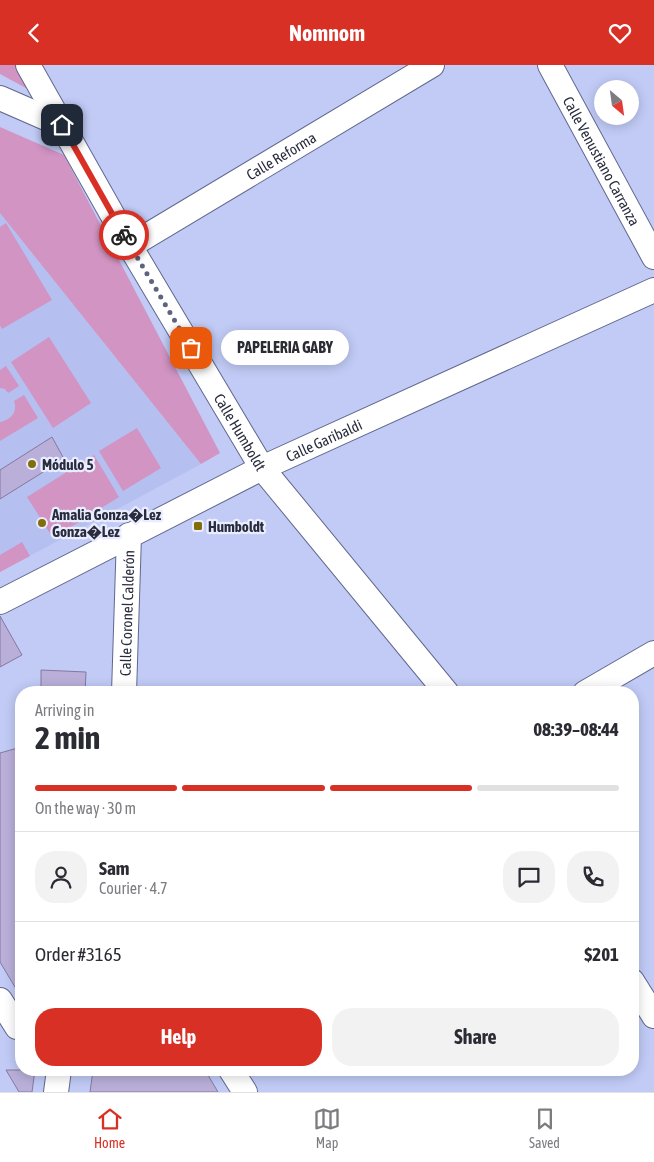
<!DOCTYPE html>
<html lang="en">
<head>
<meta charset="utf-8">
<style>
  body { margin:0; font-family:"Asap Condensed",sans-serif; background:#f2f2f3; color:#2b2b33; height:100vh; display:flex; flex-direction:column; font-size:19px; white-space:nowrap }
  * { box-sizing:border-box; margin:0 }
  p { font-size:16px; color:#7c7c81 }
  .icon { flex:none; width:28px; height:28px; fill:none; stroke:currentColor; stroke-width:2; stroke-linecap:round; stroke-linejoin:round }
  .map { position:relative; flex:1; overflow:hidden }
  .details { position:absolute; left:15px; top:621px; width:624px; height:390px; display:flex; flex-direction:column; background:#fff; border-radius:20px; box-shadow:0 2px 12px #0003 }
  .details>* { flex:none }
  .needle { width:32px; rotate:151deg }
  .fabs { position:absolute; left:594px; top:15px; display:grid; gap:10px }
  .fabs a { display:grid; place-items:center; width:45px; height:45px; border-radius:50%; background:#fff; box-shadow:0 2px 12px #0003; font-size:25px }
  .pin { position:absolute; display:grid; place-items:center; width:42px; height:42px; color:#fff; margin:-21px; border-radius:10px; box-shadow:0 2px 8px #0006 }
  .courier { position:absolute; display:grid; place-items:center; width:50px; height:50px; margin:-25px; border:4px solid #d93025; border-radius:50%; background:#fff; color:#222; box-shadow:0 1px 6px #0007 }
  .bubble { position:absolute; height:35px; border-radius:18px; background:#fff; box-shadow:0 2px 12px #0003; font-size:16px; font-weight:700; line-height:35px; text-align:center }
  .headline em { font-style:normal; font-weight:700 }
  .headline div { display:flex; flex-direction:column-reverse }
  .headline { display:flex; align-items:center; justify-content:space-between; height:85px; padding:0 20px }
  h1 { font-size:32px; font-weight:700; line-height:38px }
  .bar { display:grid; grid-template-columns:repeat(4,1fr); gap:8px 5px; align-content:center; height:60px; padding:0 20px }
  .bar i { height:6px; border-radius:4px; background:#e1e1e2 }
  .bar .selected { background:#d93025 }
  .bar p { grid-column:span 4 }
  .line { display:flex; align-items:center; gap:12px; padding:0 20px; border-top:1px solid #e1e1e2 }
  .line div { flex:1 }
  .round { display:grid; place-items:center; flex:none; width:52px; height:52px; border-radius:20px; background:#f2f2f3 }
  .button { display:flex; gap:10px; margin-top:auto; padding:10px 20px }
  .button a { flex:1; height:58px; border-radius:20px; background:#d93025; color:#fff; font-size:20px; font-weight:700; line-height:58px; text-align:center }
  .button a+a { background:#f2f2f3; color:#2b2b33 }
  header { display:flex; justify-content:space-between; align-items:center; height:65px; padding:0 20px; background:#d93025; color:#fff; font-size:22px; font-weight:700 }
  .menu { display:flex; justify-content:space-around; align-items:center; height:70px; border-top:1px solid #e1e1e2; background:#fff; font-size:14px; color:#7c7c81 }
  .menu a { display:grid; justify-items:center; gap:2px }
  .menu .selected { color:#d93025 }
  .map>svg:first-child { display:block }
  .built { fill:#b5bff0 }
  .green { fill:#d294c3 }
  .building { fill:#b9afd9; stroke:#8379a1 }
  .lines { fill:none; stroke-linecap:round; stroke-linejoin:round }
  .street-casing { stroke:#60688e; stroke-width:26 }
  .street { stroke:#fff; stroke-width:24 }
  .done { stroke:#5e647d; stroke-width:5; stroke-dasharray:0 9 }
  .route { stroke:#d93025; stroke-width:6 }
  .poi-dot { fill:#836e0b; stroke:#e9edff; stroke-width:2 }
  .labels { text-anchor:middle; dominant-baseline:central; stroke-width:4.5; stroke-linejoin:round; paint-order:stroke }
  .street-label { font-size:15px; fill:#282c3c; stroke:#e9edff }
  .poi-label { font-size:15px; font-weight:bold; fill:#282c3c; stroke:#e9edff; text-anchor:start }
</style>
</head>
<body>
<header><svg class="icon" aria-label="back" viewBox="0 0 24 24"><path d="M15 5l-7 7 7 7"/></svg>Nomnom<svg class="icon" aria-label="heart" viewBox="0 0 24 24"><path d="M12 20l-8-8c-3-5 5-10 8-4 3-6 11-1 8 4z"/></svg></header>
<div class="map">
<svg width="654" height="1027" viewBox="0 0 654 1027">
  <rect width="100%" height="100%" fill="#c1cbf6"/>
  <path class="built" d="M0,148l201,251 -201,108z"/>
  <path class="green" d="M0,0h20l17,29 -37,-20z
    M0,62l64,28 156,298 -19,11 -201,-251z
    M6,158l46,77 -50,29 -2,-4v-98z
    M49,272l42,66 -38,25 -42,-66z
    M6,301l13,20 -11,7 -3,-4 -5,-1v-18z
    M24,330l14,23 -38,23v-19c11,-2 18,-10 14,-21z
    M137,363l24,40 -38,23 -24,-40z
    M94,390l25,42 -66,41 -26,-41z
    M22,477l8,14 -30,16v-17z"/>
  <path class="building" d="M52,372l12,22 -64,40v-29z
    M0,551l22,39 -22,12z
    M41,605l45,2 -1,21h-44z
    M21,682v250l-21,-35v-209z
    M6,1005h29l-3,22h-13z
    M93,1005h112l13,22h-128z"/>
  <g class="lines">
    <defs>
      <g id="street">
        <path id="s1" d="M28,0l102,181 132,222 185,225"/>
        <path id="s2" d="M550,0l104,192"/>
        <path d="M0,33l62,27"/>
        <path id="s3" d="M130,181l302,-181"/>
        <path id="s4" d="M0,537l262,-134 392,-178"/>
        <path id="s5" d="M124,628l5,-158"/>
        <path d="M585,628l69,-40"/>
        <path d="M632,916l22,35"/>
        <path d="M0,935l17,27"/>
        <path d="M231,1005l14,22"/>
        <path d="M56,1027l3,-22"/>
      </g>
    </defs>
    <use href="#street" class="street-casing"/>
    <use href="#street" class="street"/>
  </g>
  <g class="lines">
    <path class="done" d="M124,170l67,113"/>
    <path class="route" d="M62,60l62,110"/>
  </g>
  <g class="poi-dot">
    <circle cx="32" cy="399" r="5"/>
    <circle cx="42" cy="458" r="5"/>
    <rect x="193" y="456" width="10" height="10" rx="2.5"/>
  </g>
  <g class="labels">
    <g class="street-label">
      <text stroke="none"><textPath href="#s3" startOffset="176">Calle Reforma</textPath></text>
      <text stroke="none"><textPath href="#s2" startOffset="109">Calle Venustiano Carranza</textPath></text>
      <text stroke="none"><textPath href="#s1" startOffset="424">Calle Humboldt</textPath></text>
      <text stroke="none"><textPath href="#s4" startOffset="362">Calle Garibaldi</textPath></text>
      <text stroke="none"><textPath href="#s5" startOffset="80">Calle Coronel Calderón</textPath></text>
    </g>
    <g class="poi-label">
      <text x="42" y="399">Módulo 5</text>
      <text x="52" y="449">Amalia Gonza�Lez<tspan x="52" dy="17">Gonza�Lez</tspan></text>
      <text x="208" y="461">Humboldt</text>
    </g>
  </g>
</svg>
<div class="fabs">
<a><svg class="needle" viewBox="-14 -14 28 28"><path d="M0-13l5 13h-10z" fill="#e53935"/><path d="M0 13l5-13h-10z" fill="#7c7c81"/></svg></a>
</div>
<div class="pin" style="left:191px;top:283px;background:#ea580c"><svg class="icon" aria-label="bag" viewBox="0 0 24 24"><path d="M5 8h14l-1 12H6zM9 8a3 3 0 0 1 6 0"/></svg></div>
<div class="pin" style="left:62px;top:60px;background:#1f2937"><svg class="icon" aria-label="home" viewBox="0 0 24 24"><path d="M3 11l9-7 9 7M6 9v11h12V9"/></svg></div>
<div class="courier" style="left:124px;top:170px"><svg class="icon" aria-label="bike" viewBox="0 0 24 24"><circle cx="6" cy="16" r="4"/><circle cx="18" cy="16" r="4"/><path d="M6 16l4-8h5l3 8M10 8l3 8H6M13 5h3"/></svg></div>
<div class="bubble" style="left:221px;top:265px;width:128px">PAPELERIA GABY</div>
<section class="details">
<div class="headline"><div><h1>2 min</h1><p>Arriving in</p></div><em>08:39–08:44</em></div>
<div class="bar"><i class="selected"></i><i class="selected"></i><i class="selected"></i><i></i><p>On the way · 30 m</p></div>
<div class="line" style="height:90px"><a class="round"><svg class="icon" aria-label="person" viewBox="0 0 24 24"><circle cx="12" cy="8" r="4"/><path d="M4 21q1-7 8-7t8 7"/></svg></a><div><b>Sam</b><p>Courier · 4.7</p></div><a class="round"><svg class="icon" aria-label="chat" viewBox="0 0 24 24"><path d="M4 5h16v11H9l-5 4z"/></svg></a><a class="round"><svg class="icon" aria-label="phone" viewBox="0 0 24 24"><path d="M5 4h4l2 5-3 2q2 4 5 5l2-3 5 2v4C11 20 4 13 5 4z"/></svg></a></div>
<div class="line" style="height:65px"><div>Order #3165</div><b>$201</b></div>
<div class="button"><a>Help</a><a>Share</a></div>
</section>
</div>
<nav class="menu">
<a class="selected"><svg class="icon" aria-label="home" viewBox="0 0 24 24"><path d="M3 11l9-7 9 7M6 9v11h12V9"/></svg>Home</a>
<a><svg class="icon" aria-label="map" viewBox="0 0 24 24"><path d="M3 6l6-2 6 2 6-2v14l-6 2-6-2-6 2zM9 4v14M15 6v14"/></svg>Map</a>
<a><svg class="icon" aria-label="saved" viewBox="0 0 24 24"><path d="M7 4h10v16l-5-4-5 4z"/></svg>Saved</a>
</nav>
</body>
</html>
